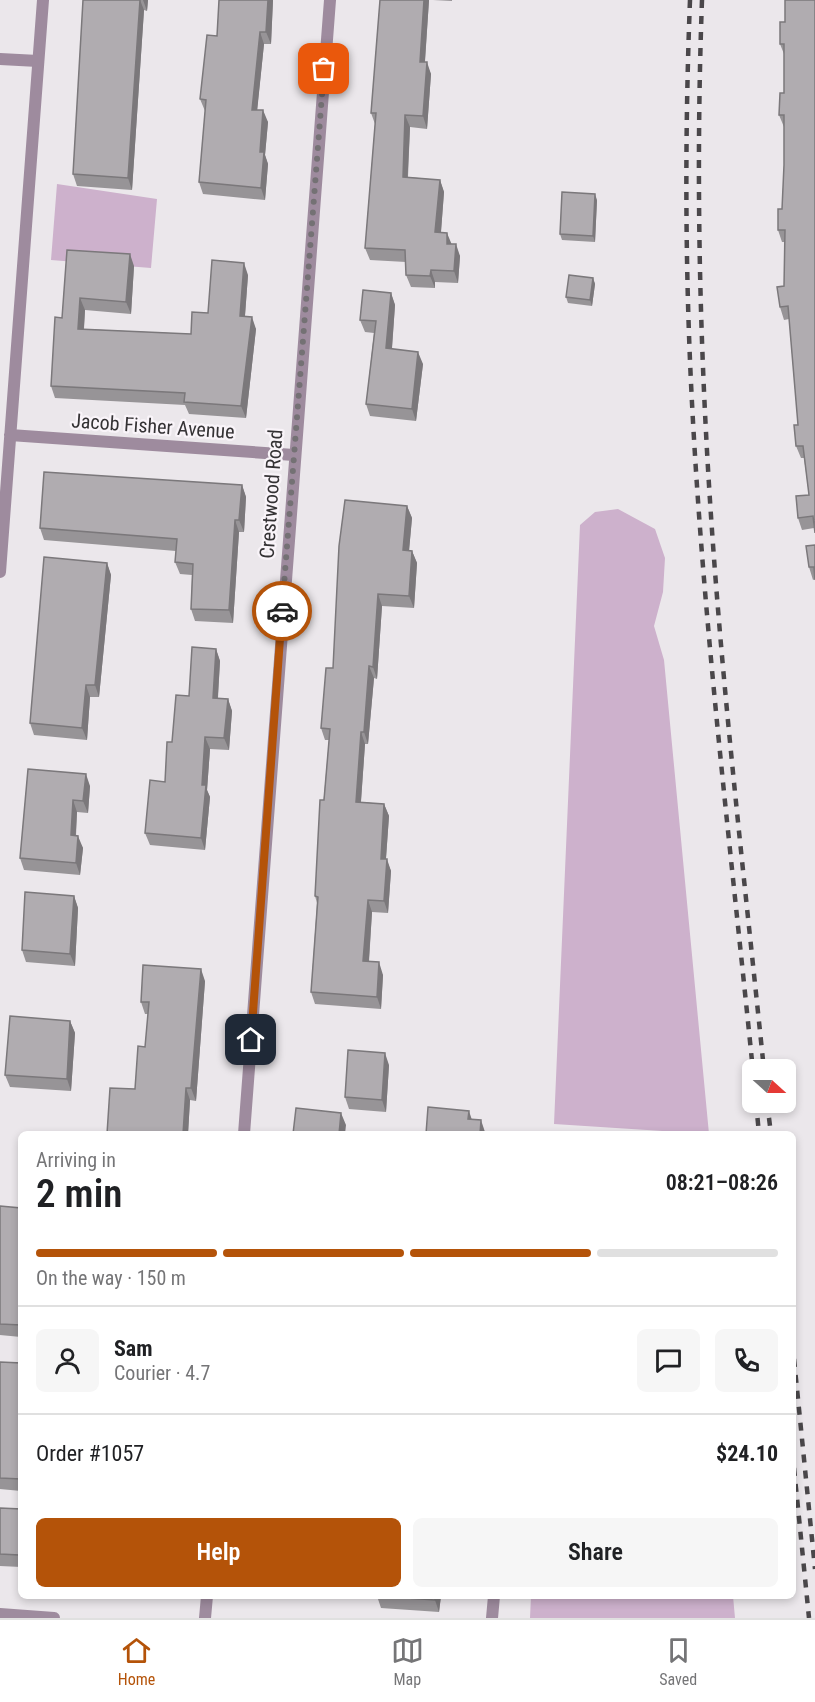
<!DOCTYPE html>
<html lang="en">
<head>
<meta charset="utf-8">
<style>
  body { margin:0; font-family:"Roboto Condensed",sans-serif; background:#f6f6f6; color:#202124; height:100vh; display:flex; flex-direction:column; font-size:22px; white-space:nowrap }
  * { box-sizing:border-box; margin:0 }
  p { font-size:20px; color:#757577 }
  .icon { flex:none; width:33px; height:33px; fill:none; stroke:currentColor; stroke-width:2; stroke-linecap:round; stroke-linejoin:round }
  .map { position:relative; flex:1; overflow:hidden }
  .details { position:absolute; left:18px; top:1131px; width:778px; height:468px; display:flex; flex-direction:column; background:#fff; border-radius:9px; box-shadow:0 3px 9px #0003 }
  .details>* { flex:none }
  .needle { width:39px; rotate:111deg }
  .controls { position:absolute; left:742px; top:1059px; display:grid; gap:12px }
  .controls a { display:grid; place-items:center; width:54px; height:54px; border-radius:9px; background:#fff; box-shadow:0 3px 9px #0003; font-size:30px }
  .pin { position:absolute; display:grid; place-items:center; width:51px; height:51px; color:#fff; margin:-26px; border-radius:12px; box-shadow:0 3px 9px #0006 }
  .courier { position:absolute; display:grid; place-items:center; width:60px; height:60px; margin:-30px; border:4px solid #b45309; border-radius:50%; background:#fff; color:#222; box-shadow:0 2px 8px #0007 }
  .head em { font-style:normal; font-weight:600 }
  .head div { display:flex; flex-direction:column-reverse }
  .head { display:flex; align-items:center; justify-content:space-between; height:102px; padding:0 18px }
  h1 { font-size:39px; font-weight:600; line-height:45px }
  .bar { display:grid; grid-template-columns:repeat(4,1fr); gap:9px 6px; align-content:center; height:72px; padding:0 18px }
  .bar i { height:8px; border-radius:4px; background:#e0e0e0 }
  .bar .selected { background:#b45309 }
  .bar p { grid-column:span 4 }
  .line { display:flex; align-items:center; gap:15px; padding:0 18px; border-top:2px solid #e0e0e0 }
  .line div { flex:1 }
  .round { display:grid; place-items:center; flex:none; width:63px; height:63px; border-radius:9px; background:#f6f6f6 }
  .primary-button { display:flex; gap:12px; margin-top:auto; padding:12px 18px }
  .primary-button a { flex:1; height:69px; border-radius:9px; background:#b45309; color:#fff; font-size:24px; font-weight:600; line-height:69px; text-align:center }
  .primary-button a+a { background:#f6f6f6; color:#202124 }
  .tab-bar { display:flex; justify-content:space-around; align-items:center; height:84px; border-top:2px solid #e0e0e0; background:#fff; font-size:16px; color:#757577 }
  .tab-bar a { display:grid; justify-items:center; gap:3px }
  .tab-bar .selected { color:#b45309 }
  .map>svg:first-child { display:block }
  .green { fill:#cdb1cc }
  .lines { fill:none; stroke-linecap:round; stroke-linejoin:round }
  .street { stroke:#9e8b9e; stroke-width:12 }
  .rail { stroke:#4a474a; stroke-width:4.5; stroke-dasharray:8 8; stroke-linecap:butt }
  .wall { fill:#979497 }
  .shaded-wall { fill:#7b787b }
  .building { fill:#b0acb0; stroke:#7b787b; stroke-width:1.5 }
  .done { stroke:#747174; stroke-width:6; stroke-dasharray:0 10.8 }
  .route { stroke:#b45309; stroke-width:8 }
  .labels { text-anchor:middle; dominant-baseline:central; stroke-width:4.5; stroke-linejoin:round; paint-order:stroke }
  .street-label { font-size:20px; fill:#343234; stroke:#f9f4f9 }
</style>
</head>
<body>
<div class="map">
<svg width="815" height="1618" viewBox="0 0 815 1618">
  <rect width="100%" height="100%" fill="#ebe7eb"/>
  <path class="green" d="M57,184l100,15 -6,69 -100,-8z
    M618,509l37,20 10,29 -2,34 -9,34 10,34 45,474 -155,-10 26,-599 15,-13z
    M531,1596h202l2,22h-205z"/>
  <g class="lines">
    <path class="street" d="M0,59l38,2
      M10,435l284,20
      M0,572l43,-572
      M244,1134l86,-1134
      M0,1614l54,4
      M205,1618l2,-22
      M492,1618l2,-22"/>
    <path class="rail" d="M690,0c-5,128 -5,256 1,383 11,230 39,459 62,688
      M702,0c-6,162 -3,323 7,485 12,195 35,390 55,585
      M756,1102l3,32
      M767,1102l4,32
      M794,1359l21,210
      M794,1468l15,150"/>
  </g>
  <path class="wall" d="M83,0h65l-1,11 -3,-1 -12,180 -55,-4 -4,-12z
    M219,0h54l-2,44h-7l-7,66 11,12 -3,33 3,9 -3,36 -62,-6 -4,-12 6,-71 -5,-12 17,-63z
    M380,0h49l-4,62 6,12 -4,55 -17,-2 -2,50 32,3 4,12 -3,40 10,12 9,12 -2,27 -23,-1v6l-24,-1 -5,-12v-13l-36,-2 -5,-12 10,-124 -4,-11z
    M433,0h19v1z
    M785,22l29,506 -12,2 -4,-12 11,-23 -5,-37h-3l-5,-12 2,-21 -9,-106 -5,1 -4,-13 4,-21 1,-44h-3l-4,-12 4,-21 2,-44v-38l-5,-12 5,-22v-39l-4,-10z
    M597,200l-2,42 -33,-2 -2,-6z
    M67,250l67,16 -3,48 -46,-4 -1,19 107,5 17,-21 40,-38 -3,41 11,13 -10,89 -57,-4 -4,-9 -130,-7 -4,-12 11,-68z
    M593,278l2,6 -3,22 -24,-3 -2,-6z
    M391,293l4,12 -3,44 31,15 -7,57 -46,-5 -4,-12 8,-71 -9,-1 -5,-12z
    M242,485l4,12 -2,35h-5l-6,91 -38,-2 -4,-12 1,-34 -12,-1 -5,-12 1,-11 -132,-11 -4,-12z
    M407,506l5,12 -3,32 3,1 5,12 -3,45 -32,-2 -5,73 -3,-1 -6,66h-3l-4,58 23,2 5,12 -3,43 5,12 -3,42 -16,-1 -3,50 14,13 -2,34 -66,-5 -4,-12 6,-89 -2,-7 14,-156h-4l-4,-12 12,-60z
    M815,545v34l-2,1 -4,-13z
    M107,563l4,12 -12,122h-9l-3,43 -53,-5 -4,-12z
    M216,649l4,12 -2,37 10,1 4,12 -3,39 -19,-1 -3,41 3,7 -5,53 -55,-5 -5,-12 20,-51 24,-86z
    M28,769l62,17 -2,27 -11,-1 -1,24 7,12 -3,27 -56,-5 -4,-12z
    M74,896l4,12 -3,58 -49,-4 -4,-12z
    M205,981l-9,120 -6,-1 -2,34h-81l28,-45 10,-42 3,-33h-3l-4,-12z
    M70,1021l5,12 -4,58 -61,-4 -5,-12z
    M389,1065l-3,47 -37,-3 -4,-12z
    M0,1206l21,2v129l-21,-2z
    M0,1362l21,1v128l-21,-2z
    M0,1508l21,1v58l-21,-1z
    M282,1596h24v2z
    M377,1596h64l-2,16 -58,-4z"/>
  <path class="shaded-wall" d="M140,0l4,10 -12,180 -4,-12z
    M143,0h5l-1,11z
    M268,0h5l-2,44 -5,-12z
    M424,0h5l-5,74 -4,-12z
    M260,32l4,12 -8,78 -4,-12z
    M427,62l4,12 -4,55 -4,-13z
    M263,110l5,12 -3,33 3,9 -3,36 -4,-12 -1,-36z
    M405,115l5,12 -3,62 -4,-12z
    M440,180l4,12 -4,52 -5,-12z
    M595,194l2,6 -2,42 -2,-6z
    M447,233l5,12 -5,-1z
    M456,244l4,12 -2,27 -4,-12z
    M130,254l4,12 -3,48 -5,-12z
    M244,263l4,12 -4,53 -4,-12z
    M431,270l4,12v6l-5,-12z
    M593,278l2,6 -3,22 -2,-6z
    M391,293l4,12 -4,55 -5,-12z
    M80,298l5,12 -2,31 -5,-12z
    M252,317l4,12 -10,89 -5,-12z
    M418,352l5,12 -7,57 -4,-12z
    M242,485l4,12 -2,35 -5,-12z
    M407,506l5,12 -4,44 -5,-12z
    M235,520l4,12 -6,91 -4,-13z
    M412,551l5,12 -3,45 -5,-12z
    M107,563l4,12 -12,122 -4,-12z
    M378,594l4,12 -5,73 -4,-12z
    M216,649l4,12 -3,49 -4,-12z
    M369,666l5,12 -6,66 -4,-12z
    M86,685l4,12 -3,43 -5,-12z
    M228,699l4,12 -3,39 -5,-12z
    M361,732l4,12 -5,70 -4,-12z
    M205,737l5,12 -3,41 3,7 -5,53 -4,-12 1,-53z
    M86,774l4,12 -2,27 -5,-12z
    M73,800l4,12 -2,35 -4,-12z
    M384,804l5,12 -4,55 -4,-12z
    M78,836l5,12 -3,27 -4,-12z
    M387,859l4,12 -3,42 -4,-12z
    M74,896l4,12 -3,58 -5,-12z
    M368,900l4,12 -4,61 -5,-12z
    M379,962l4,13 -2,34 -4,-12z
    M201,969l4,12 -9,120 -5,-13z
    M70,1021l5,12 -4,58 -4,-12z
    M385,1053l4,12 -3,47 -4,-12z
    M186,1088l4,12 -2,34h-5z
    M469,1111l4,12 -5,-4z
    M341,1113l5,12 -1,9h-6z
    M481,1120l4,12v2h-5z
    M435,1596h6l-2,16 -4,-12z"/>
  <path class="building" d="M83,0h57l-12,178 -55,-4z
    M219,0h49l-2,32h-6l-8,78h11l-3,42h4l-3,36 -62,-6 7,-82 -6,-1 7,-64 10,1z
    M380,0h44l-4,62h7l-4,54 -18,-1 -2,62 37,3 -5,52 12,1v11h9l-2,27 -23,-1 -1,6 -24,-1 -1,-25 -40,-2 11,-135h-5z
    M785,0h30v533l-2,-17 -15,2 -2,-22 13,-1 -6,-49h-7l-2,-21h4l-10,-119 -8,1 -3,-20 7,-1 1,-56h-7v-21h4l2,-44v-50h-5l1,-22h4v-49h-4v-22h5z
    M562,192l33,2 -2,42 -33,-2z
    M67,250l63,4 -4,48 -46,-4 -2,31 113,5 1,-22 16,1 4,-53 32,3 -4,53 12,1 -11,89 -57,-4 1,-9 -134,-7 4,-69 7,1z
    M569,275l24,3 -3,22 -24,-3z
    M363,290l28,3 -5,55 32,4 -6,57 -46,-5 10,-83 -16,-1z
    M44,472l198,13 -3,35h-4l-6,90 -38,-1 2,-45 -18,-2 2,-23 -137,-11z
    M345,500l62,6 -4,44 9,1 -3,45 -31,-2 -5,73 -4,-1 -5,66h-3l-5,70 28,2 -3,55h6l-3,42 -16,-1 -5,61 16,1 -2,35 -66,-5 7,-95 -3,-1 5,-96h4l6,-71 -9,-1 5,-60h7l6,-122z
    M815,545v35l-1,-13h-5l-3,-21z
    M44,557l63,6 -12,122h-9l-4,43 -52,-5z
    M192,647l24,2 -3,49 15,1 -4,39 -19,-1 -3,48h4l-5,53 -56,-5 5,-53 15,2 2,-40h5l4,-47 13,1z
    M28,769l58,5 -3,27 -10,-1 -2,35 7,1 -2,27 -56,-5z
    M25,892l49,4 -4,58 -48,-4z
    M143,965l58,4 -10,119h-5l-3,46h-76l3,-46 25,1 3,-43 7,1 4,-45h-8z
    M10,1016l60,5 -3,58 -62,-4z
    M348,1050l37,3 -3,47 -37,-3z
    M428,1107l41,4 -1,8 13,1 -1,14h-54z
    M296,1108l45,5 -2,21h-46z
    M0,1206l21,2v117l-21,-1z
    M0,1362l21,1v116l-21,-1z
    M0,1508l21,1v50h-2v-4l-19,-1z
    M377,1596h58v4z"/>
  <g class="lines">
    <path class="done" d="M282,611l42,-542"/>
    <path class="route" d="M251,1040l31,-429"/>
  </g>
  <g class="labels">
    <g class="street-label">
      <text transform="translate(153 426) rotate(4)">Jacob Fisher Avenue</text>
      <text transform="translate(271 494) rotate(-86)">Crestwood Road</text>
    </g>
  </g>
</svg>
<div class="controls">
<a><svg class="needle" viewBox="-14 -14 28 28"><path d="M0-13l5 13h-10z" fill="#e53935"/><path d="M0 13l5-13h-10z" fill="#757577"/></svg></a>
</div>
<div class="pin" style="left:324px;top:69px;background:#ea580c"><svg class="icon" aria-label="bag" viewBox="0 0 24 24"><path d="M5 8h14l-1 12H6zM9 8a3 3 0 0 1 6 0"/></svg></div>
<div class="pin" style="left:251px;top:1040px;background:#1f2937"><svg class="icon" aria-label="home" viewBox="0 0 24 24"><path d="M3 11l9-7 9 7M6 9v11h12V9"/></svg></div>
<div class="courier" style="left:282px;top:611px"><svg class="icon" aria-label="car" viewBox="0 0 24 24"><path d="M5 17H2v-5l4-1 3-4h7l3 4 3 1v5h-3M9 17h6M6 11h13"/><circle cx="7" cy="17" r="2"/><circle cx="17" cy="17" r="2"/></svg></div>
<section class="details">
<div class="head"><div><h1>2 min</h1><p>Arriving in</p></div><em>08:21–08:26</em></div>
<div class="bar"><i class="selected"></i><i class="selected"></i><i class="selected"></i><i></i><p>On the way · 150 m</p></div>
<div class="line" style="height:108px"><a class="round"><svg class="icon" aria-label="person" viewBox="0 0 24 24"><circle cx="12" cy="8" r="4"/><path d="M4 21q1-7 8-7t8 7"/></svg></a><div><b>Sam</b><p>Courier · 4.7</p></div><a class="round"><svg class="icon" aria-label="chat" viewBox="0 0 24 24"><path d="M4 5h16v11H9l-5 4z"/></svg></a><a class="round"><svg class="icon" aria-label="phone" viewBox="0 0 24 24"><path d="M5 4h4l2 5-3 2q2 4 5 5l2-3 5 2v4C11 20 4 13 5 4z"/></svg></a></div>
<div class="line" style="height:78px"><div>Order #1057</div><b>$24.10</b></div>
<div class="primary-button"><a>Help</a><a>Share</a></div>
</section>
</div>
<nav class="tab-bar">
<a class="selected"><svg class="icon" aria-label="home" viewBox="0 0 24 24"><path d="M3 11l9-7 9 7M6 9v11h12V9"/></svg>Home</a>
<a><svg class="icon" aria-label="map" viewBox="0 0 24 24"><path d="M3 6l6-2 6 2 6-2v14l-6 2-6-2-6 2zM9 4v14M15 6v14"/></svg>Map</a>
<a><svg class="icon" aria-label="saved" viewBox="0 0 24 24"><path d="M7 4h10v16l-5-4-5 4z"/></svg>Saved</a>
</nav>
</body>
</html>
